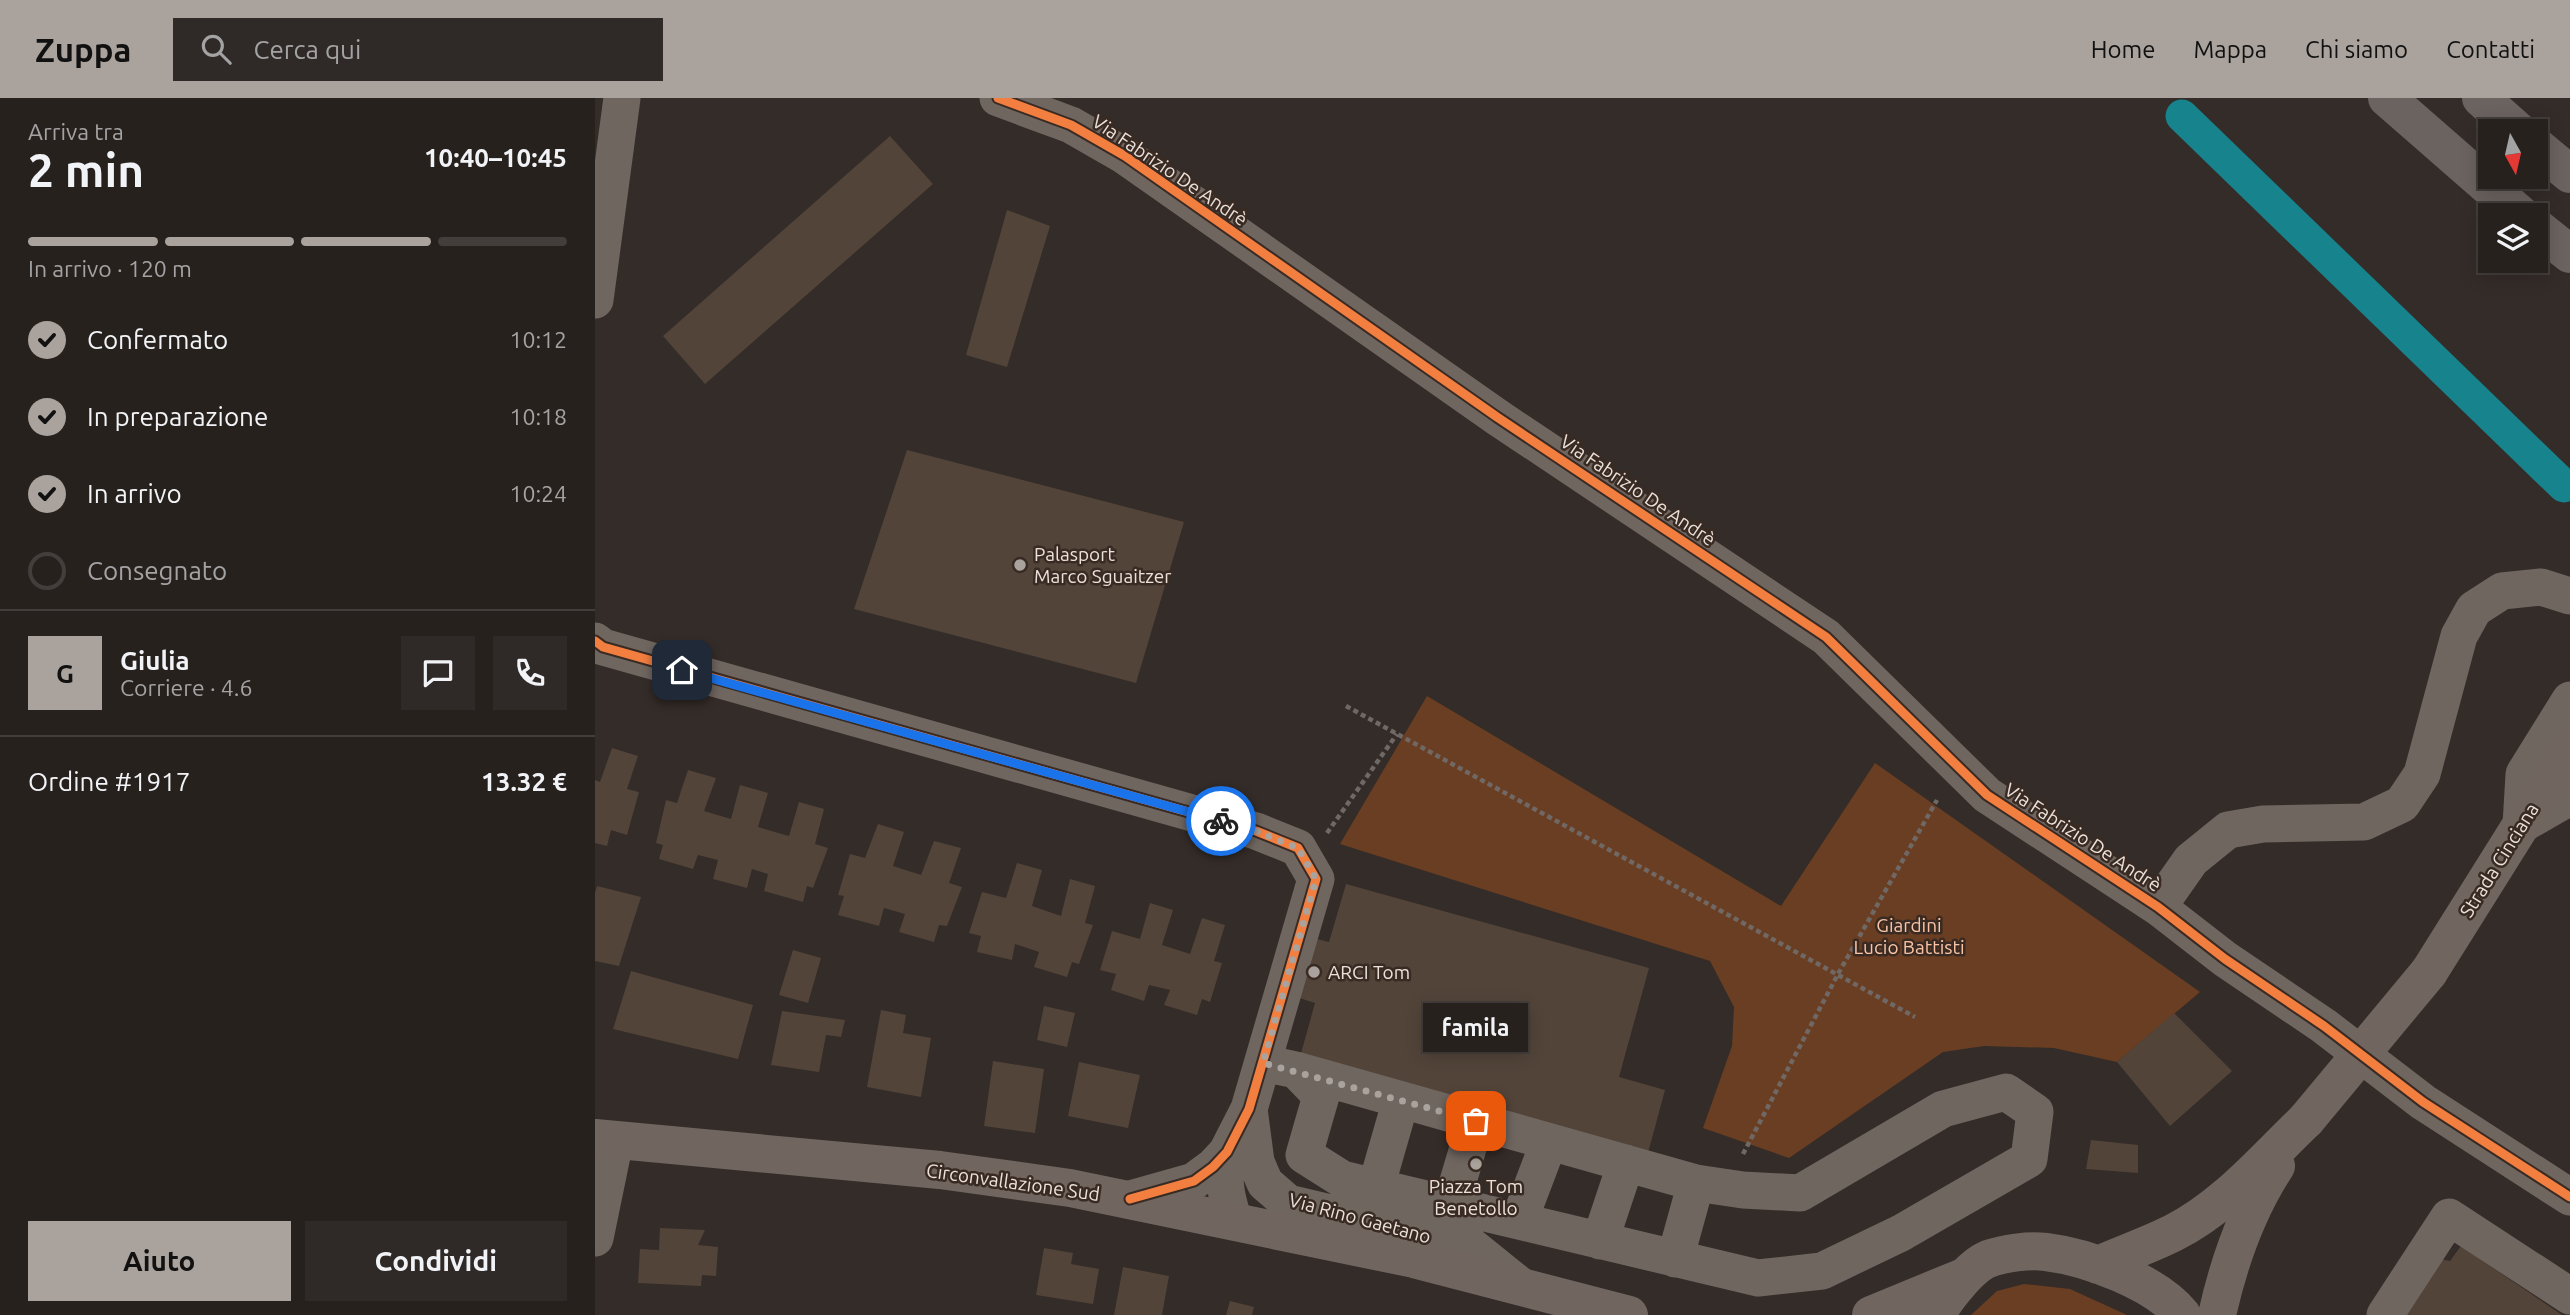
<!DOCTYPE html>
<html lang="it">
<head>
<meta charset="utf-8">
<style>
  body { margin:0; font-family:Ubuntu,sans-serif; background:#2f2927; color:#f1f3f6; height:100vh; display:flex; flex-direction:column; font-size:26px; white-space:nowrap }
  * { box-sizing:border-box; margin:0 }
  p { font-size:23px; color:#a4a3a4 }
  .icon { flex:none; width:38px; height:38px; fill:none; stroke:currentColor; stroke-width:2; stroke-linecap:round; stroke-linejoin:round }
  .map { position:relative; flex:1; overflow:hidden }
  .drawer { display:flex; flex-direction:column; background:#27211e; width:595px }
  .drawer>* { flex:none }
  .needle { width:46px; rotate:172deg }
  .controls { position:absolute; left:1883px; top:21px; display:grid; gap:14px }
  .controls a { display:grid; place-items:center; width:70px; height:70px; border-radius:0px; background:#27211e; box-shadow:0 4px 18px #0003,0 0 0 2px #433e3c; font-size:35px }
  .pin { position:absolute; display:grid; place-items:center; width:60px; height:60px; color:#fff; margin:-30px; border-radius:14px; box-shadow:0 4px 10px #0006 }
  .courier { position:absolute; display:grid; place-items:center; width:70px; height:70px; margin:-35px; border:5px solid #1a73e8; border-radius:50%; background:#fff; color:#222; box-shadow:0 2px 9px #0007 }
  .bubble { position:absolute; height:49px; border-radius:0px; background:#27211e; box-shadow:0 4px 18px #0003,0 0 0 2px #433e3c; font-size:23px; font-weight:600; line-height:49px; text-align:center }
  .overview em { font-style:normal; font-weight:600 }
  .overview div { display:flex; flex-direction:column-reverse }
  .overview { display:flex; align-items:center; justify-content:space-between; height:119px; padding:0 28px }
  h1 { font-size:46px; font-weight:600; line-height:52px }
  .bar { display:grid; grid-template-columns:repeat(4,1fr); gap:10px 7px; align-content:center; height:84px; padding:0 28px }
  .bar i { height:9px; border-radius:5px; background:#433e3c }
  .bar .on { background:#aaa29c }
  .bar p { grid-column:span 4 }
  .line { display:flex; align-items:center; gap:18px; padding:0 28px; border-top:2px solid #433e3c }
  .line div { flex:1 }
  .round { display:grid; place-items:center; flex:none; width:74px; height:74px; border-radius:0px; background:#2f2927 }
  ol { padding:0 28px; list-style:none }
  li { display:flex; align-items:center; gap:21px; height:77px }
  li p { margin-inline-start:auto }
  li .icon { padding:7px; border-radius:50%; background:#aaa29c; color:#111; stroke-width:4 }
  li:last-child { color:#a4a3a4 }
  li i { width:38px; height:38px; border:4px solid #433e3c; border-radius:50% }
  .action { display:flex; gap:14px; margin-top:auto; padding:14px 28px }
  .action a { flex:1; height:80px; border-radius:0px; background:#aaa29c; color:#111; font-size:28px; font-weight:600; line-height:80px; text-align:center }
  .action a+a { background:#2f2927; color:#f1f3f6 }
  header { display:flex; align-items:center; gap:42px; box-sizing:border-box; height:98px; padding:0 35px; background:#aaa29c; color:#111 }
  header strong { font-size:33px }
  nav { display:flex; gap:38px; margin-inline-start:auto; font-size:24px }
  .search { width:490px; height:63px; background:#2f2927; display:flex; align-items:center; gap:18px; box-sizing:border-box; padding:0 24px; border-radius:0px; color:#a4a3a4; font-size:26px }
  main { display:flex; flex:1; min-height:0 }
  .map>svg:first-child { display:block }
  .green { fill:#6a3e22 }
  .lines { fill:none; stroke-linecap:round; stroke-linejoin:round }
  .canal { stroke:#16838d; stroke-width:33 }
  .building { fill:#524439 }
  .path { stroke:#706864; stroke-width:4.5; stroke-dasharray:5 3.5; stroke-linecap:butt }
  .minor { stroke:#706660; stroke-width:37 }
  .major { stroke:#70665f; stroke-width:38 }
  .highway { stroke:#6b635f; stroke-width:38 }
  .major-bridge { stroke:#70665f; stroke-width:38 }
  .cycleway-casing { stroke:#392b23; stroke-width:13 }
  .cycleway { stroke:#f27e40; stroke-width:9 }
  .done { stroke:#aaa29c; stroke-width:7; stroke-dasharray:0 12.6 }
  .route { stroke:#1a73e8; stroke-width:9 }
  .poi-dot { fill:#aaa29c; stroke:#392b23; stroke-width:2.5 }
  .labels { text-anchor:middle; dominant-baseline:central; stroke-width:5; stroke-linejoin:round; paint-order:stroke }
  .street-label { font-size:19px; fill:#eae1db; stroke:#392b23 }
  .poi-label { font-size:19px; fill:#eae1db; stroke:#392b23; text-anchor:start }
  .park-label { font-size:19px; fill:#fac3a4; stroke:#392b23 }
</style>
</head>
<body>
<header>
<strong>Zuppa</strong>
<div class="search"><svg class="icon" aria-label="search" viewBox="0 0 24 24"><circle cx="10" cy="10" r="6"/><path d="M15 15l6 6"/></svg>Cerca qui</div>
<nav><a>Home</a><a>Mappa</a><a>Chi siamo</a><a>Contatti</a></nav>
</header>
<main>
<section class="drawer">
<div class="overview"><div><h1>2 min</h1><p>Arriva tra</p></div><em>10:40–10:45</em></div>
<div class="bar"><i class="on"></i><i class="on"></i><i class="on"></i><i></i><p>In arrivo · 120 m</p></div>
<ol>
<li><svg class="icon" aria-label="check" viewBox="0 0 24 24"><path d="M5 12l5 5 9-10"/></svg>Confermato<p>10:12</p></li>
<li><svg class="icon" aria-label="check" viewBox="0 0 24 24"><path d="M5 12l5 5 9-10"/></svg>In preparazione<p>10:18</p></li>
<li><svg class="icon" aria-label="check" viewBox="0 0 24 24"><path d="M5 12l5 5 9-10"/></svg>In arrivo<p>10:24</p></li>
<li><i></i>Consegnato</li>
</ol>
<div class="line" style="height:126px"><b class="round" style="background:#aaa29c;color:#111">G</b><div><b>Giulia</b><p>Corriere · 4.6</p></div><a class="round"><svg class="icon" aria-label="chat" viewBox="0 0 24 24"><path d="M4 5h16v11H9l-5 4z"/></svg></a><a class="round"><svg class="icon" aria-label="phone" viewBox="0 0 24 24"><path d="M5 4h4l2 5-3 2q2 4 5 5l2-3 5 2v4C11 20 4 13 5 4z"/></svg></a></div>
<div class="line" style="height:91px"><div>Ordine #1917</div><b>13.32 €</b></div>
<div class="action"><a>Aiuto</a><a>Condividi</a></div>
</section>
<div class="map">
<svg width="1975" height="1217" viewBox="0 0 1975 1217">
  <rect width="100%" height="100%" fill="#342c28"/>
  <path class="green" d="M832,598l354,210 94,-143 325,229 -83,70 -63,-14 -70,-2 -41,6 -154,106 -86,-30 29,-82 2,-39 -24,-46 -370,-117z
    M1429,1186l46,5 57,26h-156l26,-24z"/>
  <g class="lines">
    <path class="canal" d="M1587,18l382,370"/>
  </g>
  <path class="building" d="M295,38l43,48 -228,200 -42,-48z
    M412,112l43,16 -43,141 -41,-12z
    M312,352l277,72 -48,161 -282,-74z
    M17,650l26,8 -11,33 12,3 -12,43 -16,-5 -4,16 -12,-3v-63l5,2z
    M93,672l28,8 -12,33 27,8 9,-34 28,8 -10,34 31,9 10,-34 25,7 -9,35 13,4 -15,40 -6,-2 -4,16 -39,-11 4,-17 -16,-5 -5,19 -34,-9 5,-19 -20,-5 -5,14 -34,-10 4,-14 -7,-2 10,-43 11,3z
    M283,726l26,8 -11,34 28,9 13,-34 27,7 -12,35 13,4 -15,39 -8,-1 -5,17 -35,-10 6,-18 -21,-6 -5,18 -41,-11 6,-19 -6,-1 12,-41 15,4z
    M422,765l25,7 -10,36 29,10 9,-37 25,7 -10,37 8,2 -14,39 -7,-2 -5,15 -33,-10 5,-15 -24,-8 -3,16 -35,-8 4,-16 -12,-3 13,-41 24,6z
    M751,786l303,84 -30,109 46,13 -17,63 -348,-96 15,-54 -22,-7 16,-59 20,5z
    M2,788l44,11 -22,69 -24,-5v-68z
    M555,805l23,7 -11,35 28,9 12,-36 23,7 -11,36 8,2 -12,39 -8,-3 -5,16 -33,-10 6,-15 -21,-5 -5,16 -33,-11 5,-16 -16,-4 12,-39 28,8z
    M198,852l28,8 -13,45 -29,-8z
    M36,873l122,34 -15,54 -125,-30z
    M449,908l31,7 -8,34 -30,-7z
    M286,912l25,5 -3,18 28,5 -10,59 -54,-10z
    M187,913l63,9 -4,17 -15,-2 -7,37 -48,-7z
    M1579,915l58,58 -62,55 -53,-64z
    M398,963l51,8 -9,64 -51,-7z
    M484,964l61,13 -12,53 -60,-12z
    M1496,1042l47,5v28l-52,-4z
    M65,1130l45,2 -7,15 20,2 -2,29 -14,-1 -1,11 -63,-3 2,-34 19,1z
    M1866,1148l101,69h-160l38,-56 10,2z
    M449,1150l29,5 -2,11 28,5 -6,35 -57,-9z
    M528,1169l46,9 -7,39h-48z
    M635,1203l24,6 -2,8h-26z"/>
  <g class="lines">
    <path class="path" d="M751,608l569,311
      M732,735l70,-99
      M1148,1056l95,-180 99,-174"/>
    <path class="minor" d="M403,0l73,27 54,31 372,261 329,220 161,158 171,112 67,52 99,67 99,76 147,95
      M0,202l27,-202
      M0,543l8,6 653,184 42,17 18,31 -67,230 -22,43 -14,15 -19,14 -64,18
      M1926,727l3,-51 46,-74
      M1926,727l49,-28
      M1563,809l33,-47 37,-30 35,-6 101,-2 38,-18 20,-30 37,-138 15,-27 28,-18 39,-4 29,9
      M668,965l33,7 400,113 47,7 57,3 143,-84 63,-17 29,20 -6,47 -128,74 -79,38 -64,7 -416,-99 -38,-24 17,-59 -25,-26
      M654,1011l7,53 9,21 23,20 183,43 51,41
      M632,1054c-4,27 -2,42 7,69
      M781,1089l25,-87
      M856,1107l25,-84
      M924,1123l30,-79
      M0,1140l20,-97
      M1005,1143l26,-78
      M1080,1161l21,-76
      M1790,1217l64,-98 121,79"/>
    <path class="major" d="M1834,874l141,-225
      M0,1040l345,32 130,18 344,71 215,56
      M1503,1167c25,-11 51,-20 75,-32 52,-26 92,-74 133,-113
      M1276,1217l90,-37
      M1342,1217c7,-16 34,-49 51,-56 17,-6 40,-9 58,-7 41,5 110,30 136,63
      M1622,1217c12,-54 29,-103 59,-149"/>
    <path class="highway" d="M1792,0l134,117
      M1886,0l37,33
      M1941,48l34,28
      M1941,129l34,27"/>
    <path class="major-bridge" d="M1711,1022l123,-148"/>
    <defs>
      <path id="cycleway" d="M403,0l73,27 54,31 372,261 329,220 161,158 171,112 67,52 99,67 99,76 147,95
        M0,543l8,6 653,184 42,17 18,31 -67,230 -22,43 -14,15 -19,14 -64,18"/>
    </defs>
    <use href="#cycleway" class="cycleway-casing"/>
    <use href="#cycleway" class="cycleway"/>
  </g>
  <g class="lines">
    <path class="done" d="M626,723l35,10 42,17 18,31 -53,184 213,58"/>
    <path class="route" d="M87,572l539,151"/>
  </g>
  <g class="poi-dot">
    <circle cx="425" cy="467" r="7"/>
    <circle cx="719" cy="874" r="7"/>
    <circle cx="881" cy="1066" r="7"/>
  </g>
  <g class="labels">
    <g class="street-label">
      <text transform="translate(575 72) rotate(34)">Via Fabrizio De Andrè</text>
      <text transform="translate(1043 392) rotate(34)">Via Fabrizio De Andrè</text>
      <text transform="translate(1488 739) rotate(33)">Via Fabrizio De Andrè</text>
      <text transform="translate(1904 762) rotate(-58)">Strada Cinciana</text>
      <text transform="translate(418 1084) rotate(8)">Circonvallazione Sud</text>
      <text transform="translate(765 1120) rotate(15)">Via Rino Gaetano</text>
    </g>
    <g class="poi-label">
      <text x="439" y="456">Palasport<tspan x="439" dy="22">Marco Sguaitzer</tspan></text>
      <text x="733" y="874">ARCI Tom</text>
      <text x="881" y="1088" text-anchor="middle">Piazza Tom<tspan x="881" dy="22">Benetollo</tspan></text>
    </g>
    <g class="park-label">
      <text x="1314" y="827">Giardini<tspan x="1314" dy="22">Lucio Battisti</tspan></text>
    </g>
  </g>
</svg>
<div class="controls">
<a><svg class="needle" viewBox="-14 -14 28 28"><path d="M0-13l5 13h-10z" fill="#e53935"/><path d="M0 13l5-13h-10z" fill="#a4a3a4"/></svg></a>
<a><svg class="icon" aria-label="layers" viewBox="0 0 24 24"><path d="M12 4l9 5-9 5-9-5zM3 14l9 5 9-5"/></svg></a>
</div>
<div class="pin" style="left:881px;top:1023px;background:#ea580c"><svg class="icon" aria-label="bag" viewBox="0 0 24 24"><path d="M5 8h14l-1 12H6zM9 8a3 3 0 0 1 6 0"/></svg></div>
<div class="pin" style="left:87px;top:572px;background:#1f2937"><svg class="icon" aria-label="home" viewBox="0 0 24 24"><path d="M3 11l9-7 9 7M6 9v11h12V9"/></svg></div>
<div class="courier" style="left:626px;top:723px"><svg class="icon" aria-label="bike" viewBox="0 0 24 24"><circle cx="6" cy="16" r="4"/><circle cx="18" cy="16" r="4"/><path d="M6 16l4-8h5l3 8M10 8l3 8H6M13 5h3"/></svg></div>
<div class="bubble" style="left:828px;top:905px;width:105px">famila</div>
</div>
</main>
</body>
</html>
